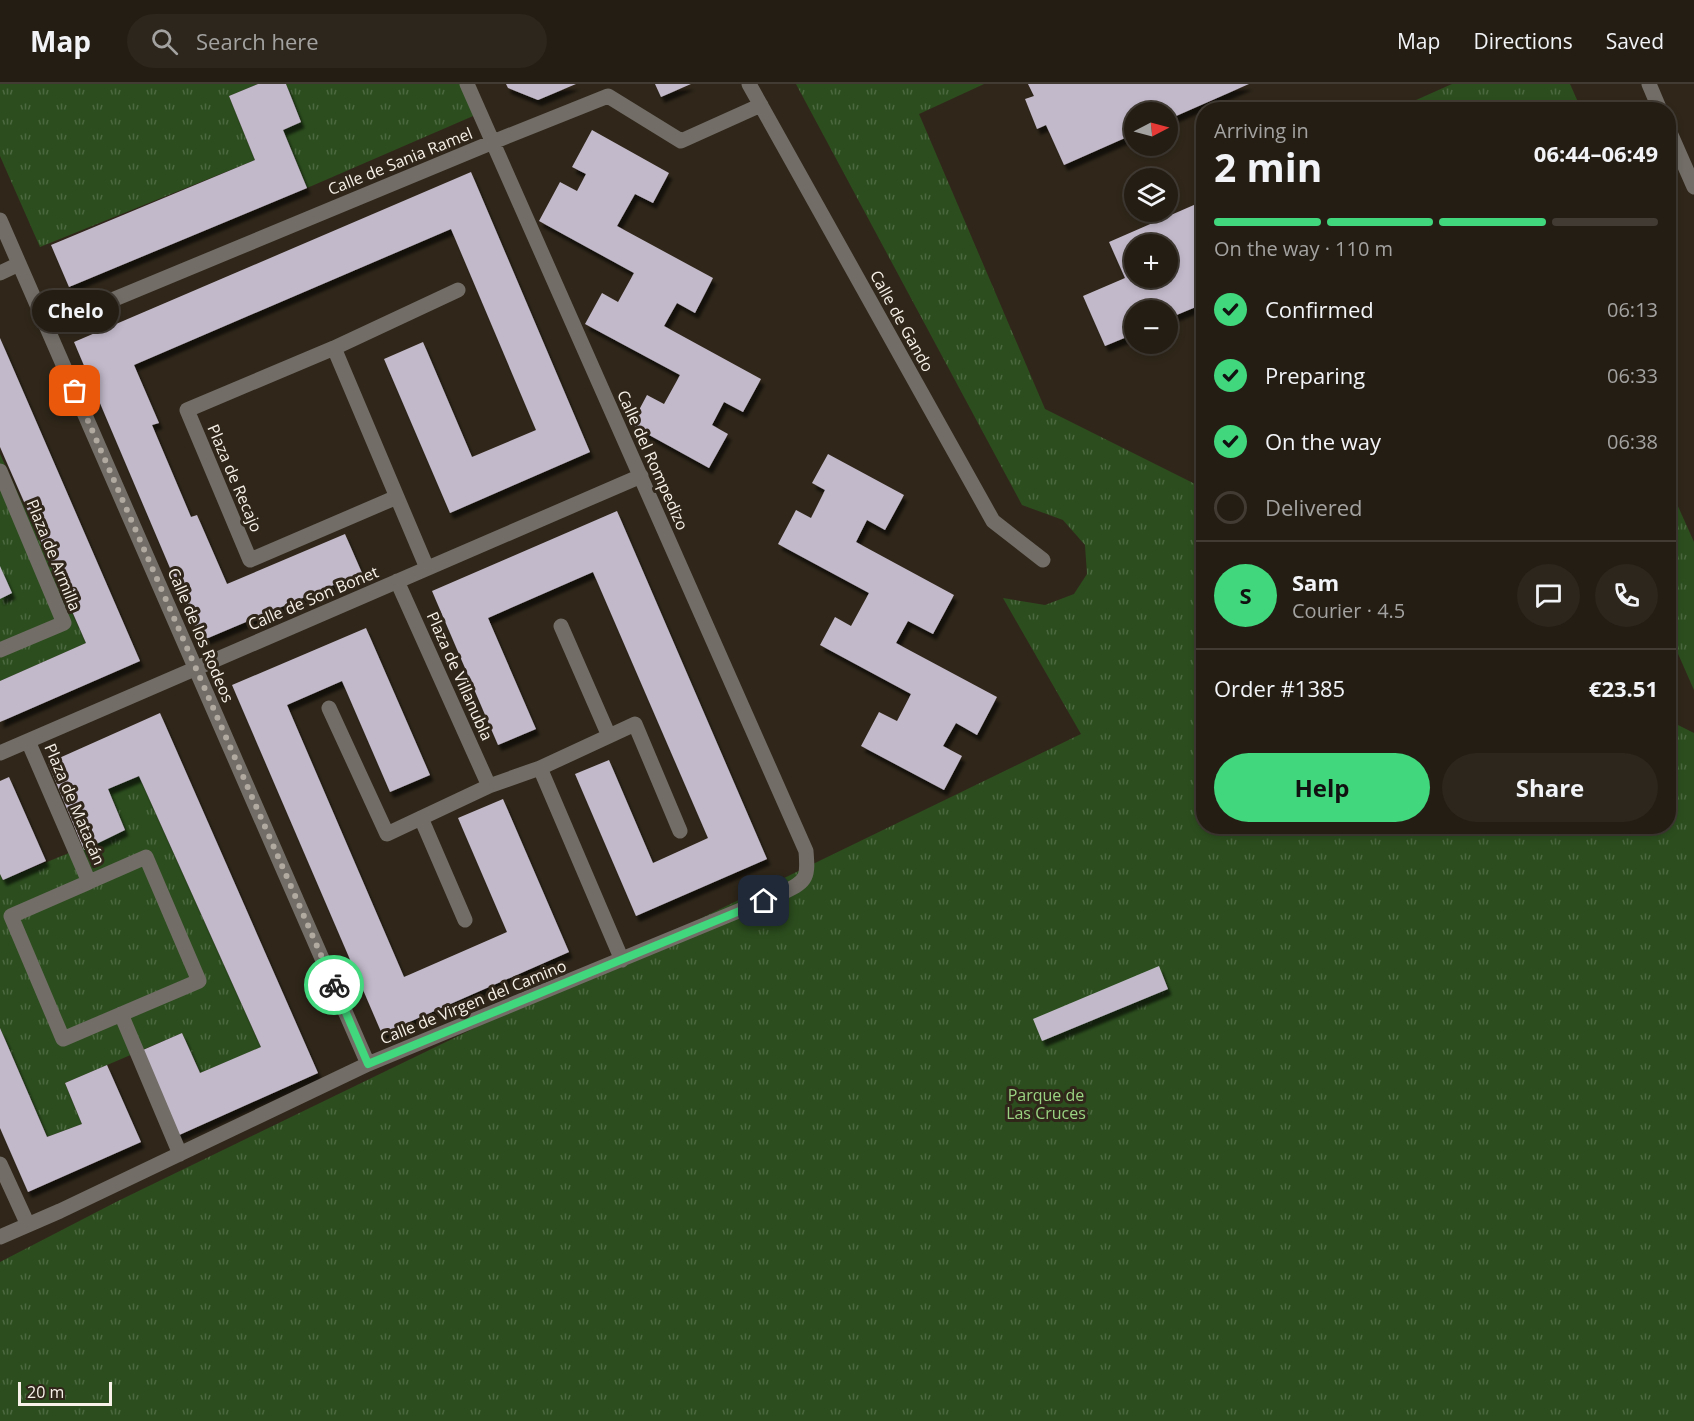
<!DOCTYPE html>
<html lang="en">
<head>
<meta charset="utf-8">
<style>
  body { margin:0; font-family:"Open Sans",sans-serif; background:#2c261d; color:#f1f3f6; height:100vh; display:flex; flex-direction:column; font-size:22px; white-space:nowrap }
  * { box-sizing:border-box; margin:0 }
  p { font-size:20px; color:#a3a2a0 }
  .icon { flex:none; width:33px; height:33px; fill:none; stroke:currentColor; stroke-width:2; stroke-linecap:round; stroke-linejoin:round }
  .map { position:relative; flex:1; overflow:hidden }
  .sheet { position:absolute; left:1196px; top:18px; width:480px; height:732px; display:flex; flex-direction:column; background:#241d14; border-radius:24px; box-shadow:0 3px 9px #0003,0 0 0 2px #413b34 }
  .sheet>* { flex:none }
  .needle { width:39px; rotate:84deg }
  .controls { position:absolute; left:1124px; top:18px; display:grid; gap:12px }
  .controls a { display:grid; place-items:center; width:54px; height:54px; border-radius:50%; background:#241d14; box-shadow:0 3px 9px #0003,0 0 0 2px #413b34; font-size:30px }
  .scale { position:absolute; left:18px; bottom:15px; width:94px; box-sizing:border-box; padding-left:6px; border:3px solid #f7f1e9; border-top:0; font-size:16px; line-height:21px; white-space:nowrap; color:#f7f1e9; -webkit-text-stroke:4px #30271a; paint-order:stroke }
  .pin { position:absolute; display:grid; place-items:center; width:51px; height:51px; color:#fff; margin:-26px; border-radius:12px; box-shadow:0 3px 9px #0006 }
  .courier { position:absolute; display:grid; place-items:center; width:60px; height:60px; margin:-30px; border:4px solid #41d77c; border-radius:50%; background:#fff; color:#222; box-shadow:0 2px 8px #0007 }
  .bubble { position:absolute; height:42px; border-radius:21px; background:#241d14; box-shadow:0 3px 9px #0003,0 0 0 2px #413b34; font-size:20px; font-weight:700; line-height:42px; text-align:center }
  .summary em { font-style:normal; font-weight:700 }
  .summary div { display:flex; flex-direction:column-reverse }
  .summary { display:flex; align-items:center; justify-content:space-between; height:102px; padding:0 18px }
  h1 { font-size:39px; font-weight:700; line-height:45px }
  .bar { display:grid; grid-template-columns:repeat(4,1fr); gap:9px 6px; align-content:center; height:72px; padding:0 18px }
  .bar i { height:8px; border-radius:4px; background:#413b34 }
  .bar .current { background:#41d77c }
  .bar p { grid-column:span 4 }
  .line { display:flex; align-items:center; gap:15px; padding:0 18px; border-top:2px solid #413b34 }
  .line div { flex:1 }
  .round { display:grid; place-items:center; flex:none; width:63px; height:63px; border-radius:32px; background:#2c261d }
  ol { padding:0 18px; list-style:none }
  li { display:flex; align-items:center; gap:18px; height:66px }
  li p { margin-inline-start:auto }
  li .icon { padding:6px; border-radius:50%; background:#41d77c; color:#111; stroke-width:4 }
  li:last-child { color:#a3a2a0 }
  li i { width:33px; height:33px; border:3px solid #413b34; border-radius:50% }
  .action { display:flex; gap:12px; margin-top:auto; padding:12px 18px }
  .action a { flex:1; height:69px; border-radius:36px; background:#41d77c; color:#111; font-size:24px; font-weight:700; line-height:69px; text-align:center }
  .action a+a { background:#2c261d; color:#f1f3f6 }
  header { display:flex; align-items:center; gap:36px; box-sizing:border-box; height:84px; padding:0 30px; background:#241d14; border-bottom:2px solid #413b34 }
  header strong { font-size:28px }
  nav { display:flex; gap:33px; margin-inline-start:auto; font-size:21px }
  .search { width:420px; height:54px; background:#2c261d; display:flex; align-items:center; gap:15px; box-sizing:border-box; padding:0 21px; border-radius:33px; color:#a3a2a0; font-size:22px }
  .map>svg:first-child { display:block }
  .park { fill:url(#park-tufts) }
  .building { fill:#c2b9ca; fill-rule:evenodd; filter:url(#shadow) }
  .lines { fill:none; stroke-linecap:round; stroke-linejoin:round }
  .minor { stroke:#726d67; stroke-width:15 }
  .done { stroke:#b1aaa1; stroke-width:6; stroke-dasharray:0 10.8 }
  .route { stroke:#41d77c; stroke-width:8 }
  .labels { text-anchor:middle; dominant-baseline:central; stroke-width:6; stroke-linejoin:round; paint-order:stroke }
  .street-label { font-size:16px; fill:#f7f1e9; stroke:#30271a }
  .park-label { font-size:16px; fill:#9ad482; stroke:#30271a }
</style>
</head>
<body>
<header>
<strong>Map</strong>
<div class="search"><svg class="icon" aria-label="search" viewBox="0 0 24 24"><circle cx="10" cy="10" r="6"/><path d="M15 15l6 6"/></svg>Search here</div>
<nav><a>Map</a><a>Directions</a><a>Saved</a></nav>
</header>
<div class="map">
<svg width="1694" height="1337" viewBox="0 0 1694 1337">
  <defs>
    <pattern id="park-tufts" width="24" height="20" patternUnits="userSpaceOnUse" patternTransform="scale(1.5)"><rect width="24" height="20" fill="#2c4e1e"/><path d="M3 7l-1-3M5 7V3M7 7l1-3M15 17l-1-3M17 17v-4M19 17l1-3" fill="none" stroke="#4b683f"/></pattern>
    <filter id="shadow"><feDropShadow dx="3.5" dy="6" stdDeviation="1.5" flood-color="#0009"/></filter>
  </defs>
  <rect width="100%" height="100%" fill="#30271a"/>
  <path class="park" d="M0,0h258l-29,12 26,64 -215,87 -40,-91z
    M286,0h181l13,29 -173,75 -24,-58 18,-8z
    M796,0h188l-65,30 126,295 158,79v338h465v-106l26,13v688h-1694v-159l118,-61 963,-467 -78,-136 42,7 29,-11 13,-20 -2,-29 -22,-25 -41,-15z
    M1452,0h118l11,25h-185z
    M0,370l86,189 -86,38z
    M1668,400l26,58v148l-26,-59z
    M139,692l122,271 -61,26 -18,-40 -117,50 17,41 -35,13 -47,-109v-154l3,6 122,-50 -17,-41z"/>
  <path class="building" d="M258,0h28l15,38 -18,8 24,58 -238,99 -18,-42 204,-85 -26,-64z
    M506,0h70l-38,16 -30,-12z
    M655,0h36l-30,13z
    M1028,0h221l-82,36v-8h-33v22l-70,31 -18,-40 -9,4 -12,-30 9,-3z
    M592,46l77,43 -16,30 -18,-9 -18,32 96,52 -18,35 -18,-10 -13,23 97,53 -18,33 -19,-10 -12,23 16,9 -19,34 -78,-43 16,-30 17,9 16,-29 -95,-51 17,-31 16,9 16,-29 -95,-52 21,-39 17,9 9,-17 -14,-7z
    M471,88l119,280 -140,61 -66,-154 39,-17 49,115 64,-27 -85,-201 -317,136 25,58 -7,2 39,92 6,-2 30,69 118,-50 17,39 -161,68 -127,-299z
    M1203,117v103l-36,15v-9h-33v24l-29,12 -22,-50 42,-18 -16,-36zM1134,160h33v34h-33z
    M0,254l140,323 -140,61v-41l86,-38 -86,-196z
    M828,370l76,41 -19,35 -18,-10 -11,22 98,53 -21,39 -25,-13 -12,22 101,54 -20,38 -21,-12 -13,23 19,10 -18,34 -83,-44 18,-34 18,9 14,-27 -91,-49 15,-28 16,9 18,-33 -91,-49 18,-34 15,8 14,-28 -13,-7z
    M617,427l150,348 -131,57 -61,-142 34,-14 44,103 55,-25 -115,-266 -105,46 48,111 -38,16 -66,-154z
    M0,482l12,27 -12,6z
    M366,544l64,147 -40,17 -48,-111 -55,24 117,272 103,-45 -49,-114 45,-19 66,153 -187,82 -150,-349z
    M160,629l158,360 -141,63 -34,-86 39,-17 18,40 61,-26 -122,-271 -31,13 17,41 -41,20 -36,-87z
    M9,693l37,84 -43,19 -3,-6v-93z
    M1159,882l9,23 -126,52 -9,-22z
    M0,944l47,109 35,-13 -17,-41 42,-18 34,77 -113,50 -28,-64z"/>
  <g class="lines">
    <path class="minor" d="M749,0l244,437 50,39
      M1649,0l11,26
      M1668,44l26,59
      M0,136l368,844
      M0,189l19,-9
      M47,243l446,-185 115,-46 73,45 80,-36
      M334,264l124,-58
      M0,387l64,152 -64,27
      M397,413l-147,63 -63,-150 147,-62 93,220
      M397,497l92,205 51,-18 82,192
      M561,542l48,110
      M329,624l58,126 102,-48
      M28,657l61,141 57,-25 53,124 -136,58 -52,-123 78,-34
      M0,669l641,-277
      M540,684l95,-44 45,107
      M421,734l44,102
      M121,930l59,140
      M0,1080l28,61
      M0,1153l60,-26 308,-147 416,-172c24,-11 24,-16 22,-41l-339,-767"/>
  </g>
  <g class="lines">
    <path class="done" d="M75,307l259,594"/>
    <path class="route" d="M334,901l34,79 396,-163"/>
  </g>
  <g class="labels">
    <g class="street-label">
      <text transform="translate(400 77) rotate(-22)">Calle de Sania Ramel</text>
      <text transform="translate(902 237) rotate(61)">Calle de Gando</text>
      <text transform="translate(653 376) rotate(66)">Calle del Rompedizo</text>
      <text transform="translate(235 394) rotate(67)">Plaza de Recajo</text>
      <text transform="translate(54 471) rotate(68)">Plaza de Armilla</text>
      <text transform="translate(313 514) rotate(-23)">Calle de Son Bonet</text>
      <text transform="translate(201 551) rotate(67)">Calle de los Rodeos</text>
      <text transform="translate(460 592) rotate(66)">Plaza de Villanubla</text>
      <text transform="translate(75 720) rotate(67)">Plaza de Matacán</text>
      <text transform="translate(473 918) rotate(-22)">Calle de Virgen del Camino</text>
    </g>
    <g class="park-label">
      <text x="1046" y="1011">Parque de<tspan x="1046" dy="18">Las Cruces</tspan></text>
    </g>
  </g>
</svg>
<div class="controls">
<a><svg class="needle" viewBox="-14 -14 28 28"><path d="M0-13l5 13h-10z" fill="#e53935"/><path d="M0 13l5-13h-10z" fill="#a3a2a0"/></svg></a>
<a><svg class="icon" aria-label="layers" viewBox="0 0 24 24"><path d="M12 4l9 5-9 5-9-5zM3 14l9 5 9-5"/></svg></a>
<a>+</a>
<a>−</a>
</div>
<div class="scale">20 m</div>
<div class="pin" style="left:75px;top:307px;background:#ea580c"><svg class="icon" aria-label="bag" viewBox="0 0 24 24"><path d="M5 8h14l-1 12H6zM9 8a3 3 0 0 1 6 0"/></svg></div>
<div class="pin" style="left:764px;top:817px;background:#1f2937"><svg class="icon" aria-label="home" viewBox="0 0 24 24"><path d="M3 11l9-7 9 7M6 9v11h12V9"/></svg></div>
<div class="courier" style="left:334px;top:901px"><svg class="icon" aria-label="bike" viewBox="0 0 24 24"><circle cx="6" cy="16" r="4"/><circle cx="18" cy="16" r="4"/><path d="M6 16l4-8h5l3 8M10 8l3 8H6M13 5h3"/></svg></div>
<div class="bubble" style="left:32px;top:206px;width:87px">Chelo</div>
<section class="sheet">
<div class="summary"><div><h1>2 min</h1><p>Arriving in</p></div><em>06:44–06:49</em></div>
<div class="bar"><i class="current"></i><i class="current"></i><i class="current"></i><i></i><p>On the way · 110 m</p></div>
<ol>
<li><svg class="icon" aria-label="check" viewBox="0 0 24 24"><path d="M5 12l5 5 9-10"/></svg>Confirmed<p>06:13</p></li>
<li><svg class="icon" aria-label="check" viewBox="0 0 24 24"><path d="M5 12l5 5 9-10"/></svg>Preparing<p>06:33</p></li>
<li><svg class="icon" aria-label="check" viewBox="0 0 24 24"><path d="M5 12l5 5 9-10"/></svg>On the way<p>06:38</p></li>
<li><i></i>Delivered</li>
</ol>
<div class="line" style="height:108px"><b class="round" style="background:#41d77c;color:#111">S</b><div><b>Sam</b><p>Courier · 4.5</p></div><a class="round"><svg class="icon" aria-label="chat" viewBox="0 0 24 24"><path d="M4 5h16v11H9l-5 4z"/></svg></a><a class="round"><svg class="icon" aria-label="phone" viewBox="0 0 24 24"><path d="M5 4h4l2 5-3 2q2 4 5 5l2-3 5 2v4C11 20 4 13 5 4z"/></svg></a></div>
<div class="line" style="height:78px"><div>Order #1385</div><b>€23.51</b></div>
<div class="action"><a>Help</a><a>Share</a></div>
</section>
</div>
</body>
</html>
